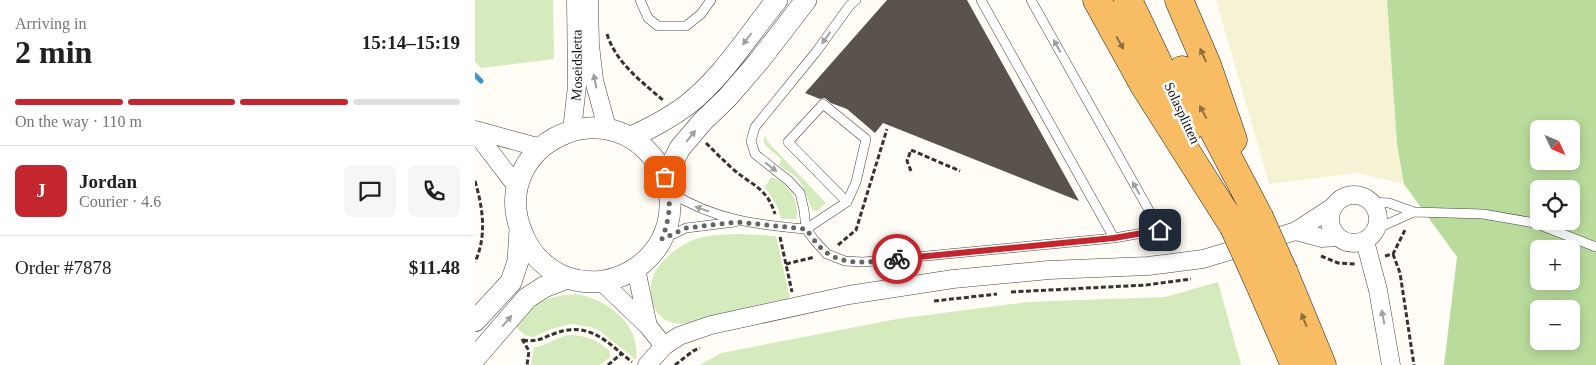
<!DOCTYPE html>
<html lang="en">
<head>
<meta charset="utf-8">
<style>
  body { margin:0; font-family:"Times New Roman",serif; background:#f6f6f6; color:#202124; height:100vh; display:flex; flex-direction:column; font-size:19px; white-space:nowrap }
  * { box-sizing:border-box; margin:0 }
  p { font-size:16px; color:#757577 }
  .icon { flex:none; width:28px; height:28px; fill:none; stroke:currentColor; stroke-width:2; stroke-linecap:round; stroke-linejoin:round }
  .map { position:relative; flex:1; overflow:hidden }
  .side { display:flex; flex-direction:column; background:#fff; width:475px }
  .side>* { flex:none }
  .needle { width:32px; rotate:134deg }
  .fabs { position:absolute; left:1055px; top:120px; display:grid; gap:10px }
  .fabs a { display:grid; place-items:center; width:50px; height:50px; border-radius:8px; background:#fff; box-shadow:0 2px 12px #0003; font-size:25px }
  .pin { position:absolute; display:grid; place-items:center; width:42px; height:42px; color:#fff; margin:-21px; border-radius:10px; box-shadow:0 2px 8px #0006 }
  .courier { position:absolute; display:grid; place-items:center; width:50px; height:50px; margin:-25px; border:4px solid #c4262e; border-radius:50%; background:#fff; color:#222; box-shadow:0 1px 6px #0007 }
  .headline em { font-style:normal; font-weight:700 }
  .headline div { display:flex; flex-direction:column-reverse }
  .headline { display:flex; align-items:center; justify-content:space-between; height:85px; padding:0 15px }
  h1 { font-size:32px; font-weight:700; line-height:38px }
  .bar { display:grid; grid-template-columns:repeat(4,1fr); gap:8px 5px; align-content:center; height:60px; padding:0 15px }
  .bar i { height:6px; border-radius:4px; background:#e0e0e0 }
  .bar .on { background:#c4262e }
  .bar p { grid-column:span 4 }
  .line { display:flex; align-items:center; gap:12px; padding:0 15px; border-top:1px solid #e0e0e0 }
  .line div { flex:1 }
  .round { display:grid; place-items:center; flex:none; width:52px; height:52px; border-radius:8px; background:#f6f6f6 }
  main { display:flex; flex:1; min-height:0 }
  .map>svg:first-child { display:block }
  .farmland { fill:#f6f3d4 }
  .green { fill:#d5ebbd }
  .forest { fill:#b9dc9c; fill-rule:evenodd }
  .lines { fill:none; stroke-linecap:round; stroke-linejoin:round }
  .stream { stroke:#3f96cf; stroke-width:5 }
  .building { fill:#5a524d }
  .service-casing { stroke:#444; stroke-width:10 }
  .minor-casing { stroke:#444; stroke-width:19 }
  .tertiary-casing { stroke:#444; stroke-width:22 }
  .trunk-casing { stroke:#222; stroke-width:29 }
  .path { stroke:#333; stroke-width:3; stroke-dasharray:5 2.5; stroke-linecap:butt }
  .service { stroke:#fff; stroke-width:9 }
  .minor { stroke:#fff; stroke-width:18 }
  .tertiary { stroke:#fff; stroke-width:21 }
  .trunk { stroke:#f7bc64; stroke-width:28 }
  .trunk-bridge-casing { stroke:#222; stroke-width:29; stroke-linecap:butt }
  .trunk-bridge { stroke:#f7bc64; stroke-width:28 }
  .oneway { fill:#a0a0a0 }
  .oneway2 { fill:#906f3f }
  .done { stroke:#646461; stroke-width:5; stroke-dasharray:0 9 }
  .route { stroke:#c4262e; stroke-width:6 }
  .labels { text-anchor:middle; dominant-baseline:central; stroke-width:5; stroke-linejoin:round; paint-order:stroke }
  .street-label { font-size:14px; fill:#111; stroke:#fff }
</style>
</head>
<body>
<main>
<section class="side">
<div class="headline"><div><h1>2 min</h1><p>Arriving in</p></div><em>15:14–15:19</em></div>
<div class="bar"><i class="on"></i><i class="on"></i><i class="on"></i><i></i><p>On the way · 110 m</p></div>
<div class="line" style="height:90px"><b class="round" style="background:#c4262e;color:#fff">J</b><div><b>Jordan</b><p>Courier · 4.6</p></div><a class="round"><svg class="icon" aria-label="chat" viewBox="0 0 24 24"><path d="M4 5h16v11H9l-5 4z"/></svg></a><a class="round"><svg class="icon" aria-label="phone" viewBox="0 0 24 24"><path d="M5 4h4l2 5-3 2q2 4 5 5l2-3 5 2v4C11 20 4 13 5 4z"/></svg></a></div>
<div class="line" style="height:65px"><div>Order #7878</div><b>$11.48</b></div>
</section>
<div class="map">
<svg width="1121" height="365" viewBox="0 0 1121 365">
  <rect width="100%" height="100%" fill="#fffdf5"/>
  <path class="farmland" d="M741,0h171l10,144 7,40 -47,-11 -88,11z"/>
  <path class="green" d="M0,0h78l1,59 -73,9 -6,-7z
    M290,136l2,2 -1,2 60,63 -9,8 -5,-1 -9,-24 -7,-9 -17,-12 2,-6 -14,-12 -4,-6z
    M296,177c16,5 30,24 25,42h-15l-4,-13 -12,-19z
    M265,234l36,2 14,62c-29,6 -58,13 -86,20 -10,2 -19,8 -30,5 -23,-5 -29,-34 -18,-53 8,-12 19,-21 31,-27 16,-9 36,-8 53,-9z
    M743,282l23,83h-541l21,-12 176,-34 130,-17 138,-5z
    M101,294c32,5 65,31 60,66l-36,-29 -9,-4 -20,-3 -20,5 -18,8 -8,-2 -10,-9c20,-23 29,-30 61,-32z
    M94,335c17,0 28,5 41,16v6l-10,8h-69l3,-18c12,0 22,-10 35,-12z"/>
  <path class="forest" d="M912,0h209v365h-152l13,-108 -53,-73 -7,-40zM1064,129h32v32h-32zM1064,189h32v32h-32zM1064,249h32v32h-32zM1064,309h32v32h-32z"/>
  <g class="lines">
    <path class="stream" d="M0,75l6,6"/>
  </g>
  <path class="building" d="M412,0h80l112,201 -196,-78 -8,10 -28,-24 -16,-6 -6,-5 -5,1 -15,-6z"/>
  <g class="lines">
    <defs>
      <path id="service" d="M165,0l8,18 10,8h28l15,-12 10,-14
        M381,0l-6,5 -34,47 -61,75 -4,14 4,13 34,27 11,12 4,17 2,19 9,12 12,13 18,7 18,1 251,-24 46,-8 -129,-230
        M506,0l133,238
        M348,104l43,35 -10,43 -9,20 -59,-60z
        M197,193c42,27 86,32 134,36l41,-27
        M896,202l18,1 25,9 69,2 52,9 61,24
        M901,229l38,-17
        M190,238l21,-10 49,-6"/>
      <g id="minor">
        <path d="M114,0l1,45 4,35 13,48"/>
        <path d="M0,130l66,18"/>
        <path id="s1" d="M97,130l5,-44 -1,-86"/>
        <path d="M0,132l43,56"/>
        <circle cx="879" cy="219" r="24"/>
        <path d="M821,231l26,7 15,-1"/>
        <path d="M890,241l13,49 13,75"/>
        <path d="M161,269l12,57"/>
        <path d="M126,281l47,45 16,20"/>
        <path d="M172,365l17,-19 15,-10 32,-11 138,-30 104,-16 96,-9 99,-4 55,-7 93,-28 37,-24"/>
      </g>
      <path id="tertiary" d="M156,137c20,-9 39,-19 56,-32 37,-29 61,-70 90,-105
        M190,177c-48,-99 -182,-32 -142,58 8,20 25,36 45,43 48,16 101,-20 102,-71 1,-10 -2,-20 -5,-30l15,-29 23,-27 24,-23 32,-37 47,-61
        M0,321l36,-39 7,-21 2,-32
        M0,358l52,-60 17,-11 23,-9"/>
      <path id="trunk" d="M622,0l47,85 90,142
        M653,0l61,128
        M704,0l28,65 26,75
        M707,70l77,147
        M809,273l38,92
        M782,278l38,87"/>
    </defs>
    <use href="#service" class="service-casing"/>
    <use href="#minor" class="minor-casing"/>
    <use href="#tertiary" class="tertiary-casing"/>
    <use href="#trunk" class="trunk-casing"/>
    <path class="path" d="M132,34c9,29 35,48 57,67
      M231,143c9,9 18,18 28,27 19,16 33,18 41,44
      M436,171l-4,-10 4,-11 49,21
      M0,181c8,27 12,55 0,81
      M305,237l12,55
      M363,245l18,-15 31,-101
      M918,254l7,19 14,92
      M846,256l17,7 17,1
      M910,256l8,-2 13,-26
      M311,264l29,-7
      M536,292l135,-7 45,-6
      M459,301l63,-7
      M47,339l7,12 -2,14
      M48,340c14,3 21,-3 33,-7 34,-12 52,10 76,29
      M133,365l13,-11
      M200,365l18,-14 7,-3"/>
    <use href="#service" class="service"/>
    <use href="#minor" class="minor"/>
    <use href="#tertiary" class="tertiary"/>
    <use href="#trunk" class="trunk"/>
    <defs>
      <path id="trunk-bridge" d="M784,217l25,56
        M759,227l23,51"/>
    </defs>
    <use href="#trunk-bridge" class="trunk-bridge-casing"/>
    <use href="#trunk-bridge" class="trunk-bridge"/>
  </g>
  <defs><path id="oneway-solid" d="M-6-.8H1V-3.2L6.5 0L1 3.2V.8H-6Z" transform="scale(1.25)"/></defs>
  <g class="oneway">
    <use href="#oneway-solid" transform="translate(351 38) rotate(126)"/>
    <use href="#oneway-solid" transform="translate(272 39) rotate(127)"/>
    <use href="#oneway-solid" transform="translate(582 46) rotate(-119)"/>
    <use href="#oneway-solid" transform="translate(120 81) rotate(-101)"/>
    <use href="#oneway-solid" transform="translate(216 136) rotate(-51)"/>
    <use href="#oneway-solid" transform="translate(296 167) rotate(38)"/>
    <use href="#oneway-solid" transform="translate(661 188) rotate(-119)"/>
    <use href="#oneway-solid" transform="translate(227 209) rotate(-161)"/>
    <use href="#oneway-solid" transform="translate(908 317) rotate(-101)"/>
    <use href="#oneway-solid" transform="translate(32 321) rotate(-49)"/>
  </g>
  <g class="oneway2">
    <use href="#oneway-solid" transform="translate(645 43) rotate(61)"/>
    <use href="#oneway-solid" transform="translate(728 55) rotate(-114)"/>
    <use href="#oneway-solid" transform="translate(728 112) rotate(-118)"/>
    <use href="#oneway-solid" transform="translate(829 320) rotate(-112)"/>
  </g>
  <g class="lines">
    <path class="done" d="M190,177c7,23 5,40 -3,62l24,-11 51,-6 69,7c6,8 13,19 21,24 20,14 48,8 70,6"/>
    <path class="route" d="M422,259l217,-21 46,-8"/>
  </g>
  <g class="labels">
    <g class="street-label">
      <text stroke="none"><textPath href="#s1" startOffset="65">Moseidsletta</textPath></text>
      <text transform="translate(707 113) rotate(65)">Solasplitten</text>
    </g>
  </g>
</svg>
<div class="fabs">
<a><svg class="needle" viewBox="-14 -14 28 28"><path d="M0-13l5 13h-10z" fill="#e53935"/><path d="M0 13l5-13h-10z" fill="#757577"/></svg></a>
<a><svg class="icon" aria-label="locate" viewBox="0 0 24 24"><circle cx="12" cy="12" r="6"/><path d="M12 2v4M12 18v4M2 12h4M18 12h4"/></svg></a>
<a>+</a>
<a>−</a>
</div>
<div class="pin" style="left:190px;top:177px;background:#ea580c"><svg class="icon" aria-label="bag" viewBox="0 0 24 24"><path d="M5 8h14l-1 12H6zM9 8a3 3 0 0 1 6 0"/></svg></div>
<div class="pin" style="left:685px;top:230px;background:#1f2937"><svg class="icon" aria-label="home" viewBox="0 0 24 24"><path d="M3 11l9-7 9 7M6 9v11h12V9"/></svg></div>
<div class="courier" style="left:422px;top:259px"><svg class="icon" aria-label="bike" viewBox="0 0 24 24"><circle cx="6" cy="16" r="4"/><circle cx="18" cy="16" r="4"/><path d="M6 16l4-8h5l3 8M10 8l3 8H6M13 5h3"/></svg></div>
</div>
</main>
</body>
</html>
